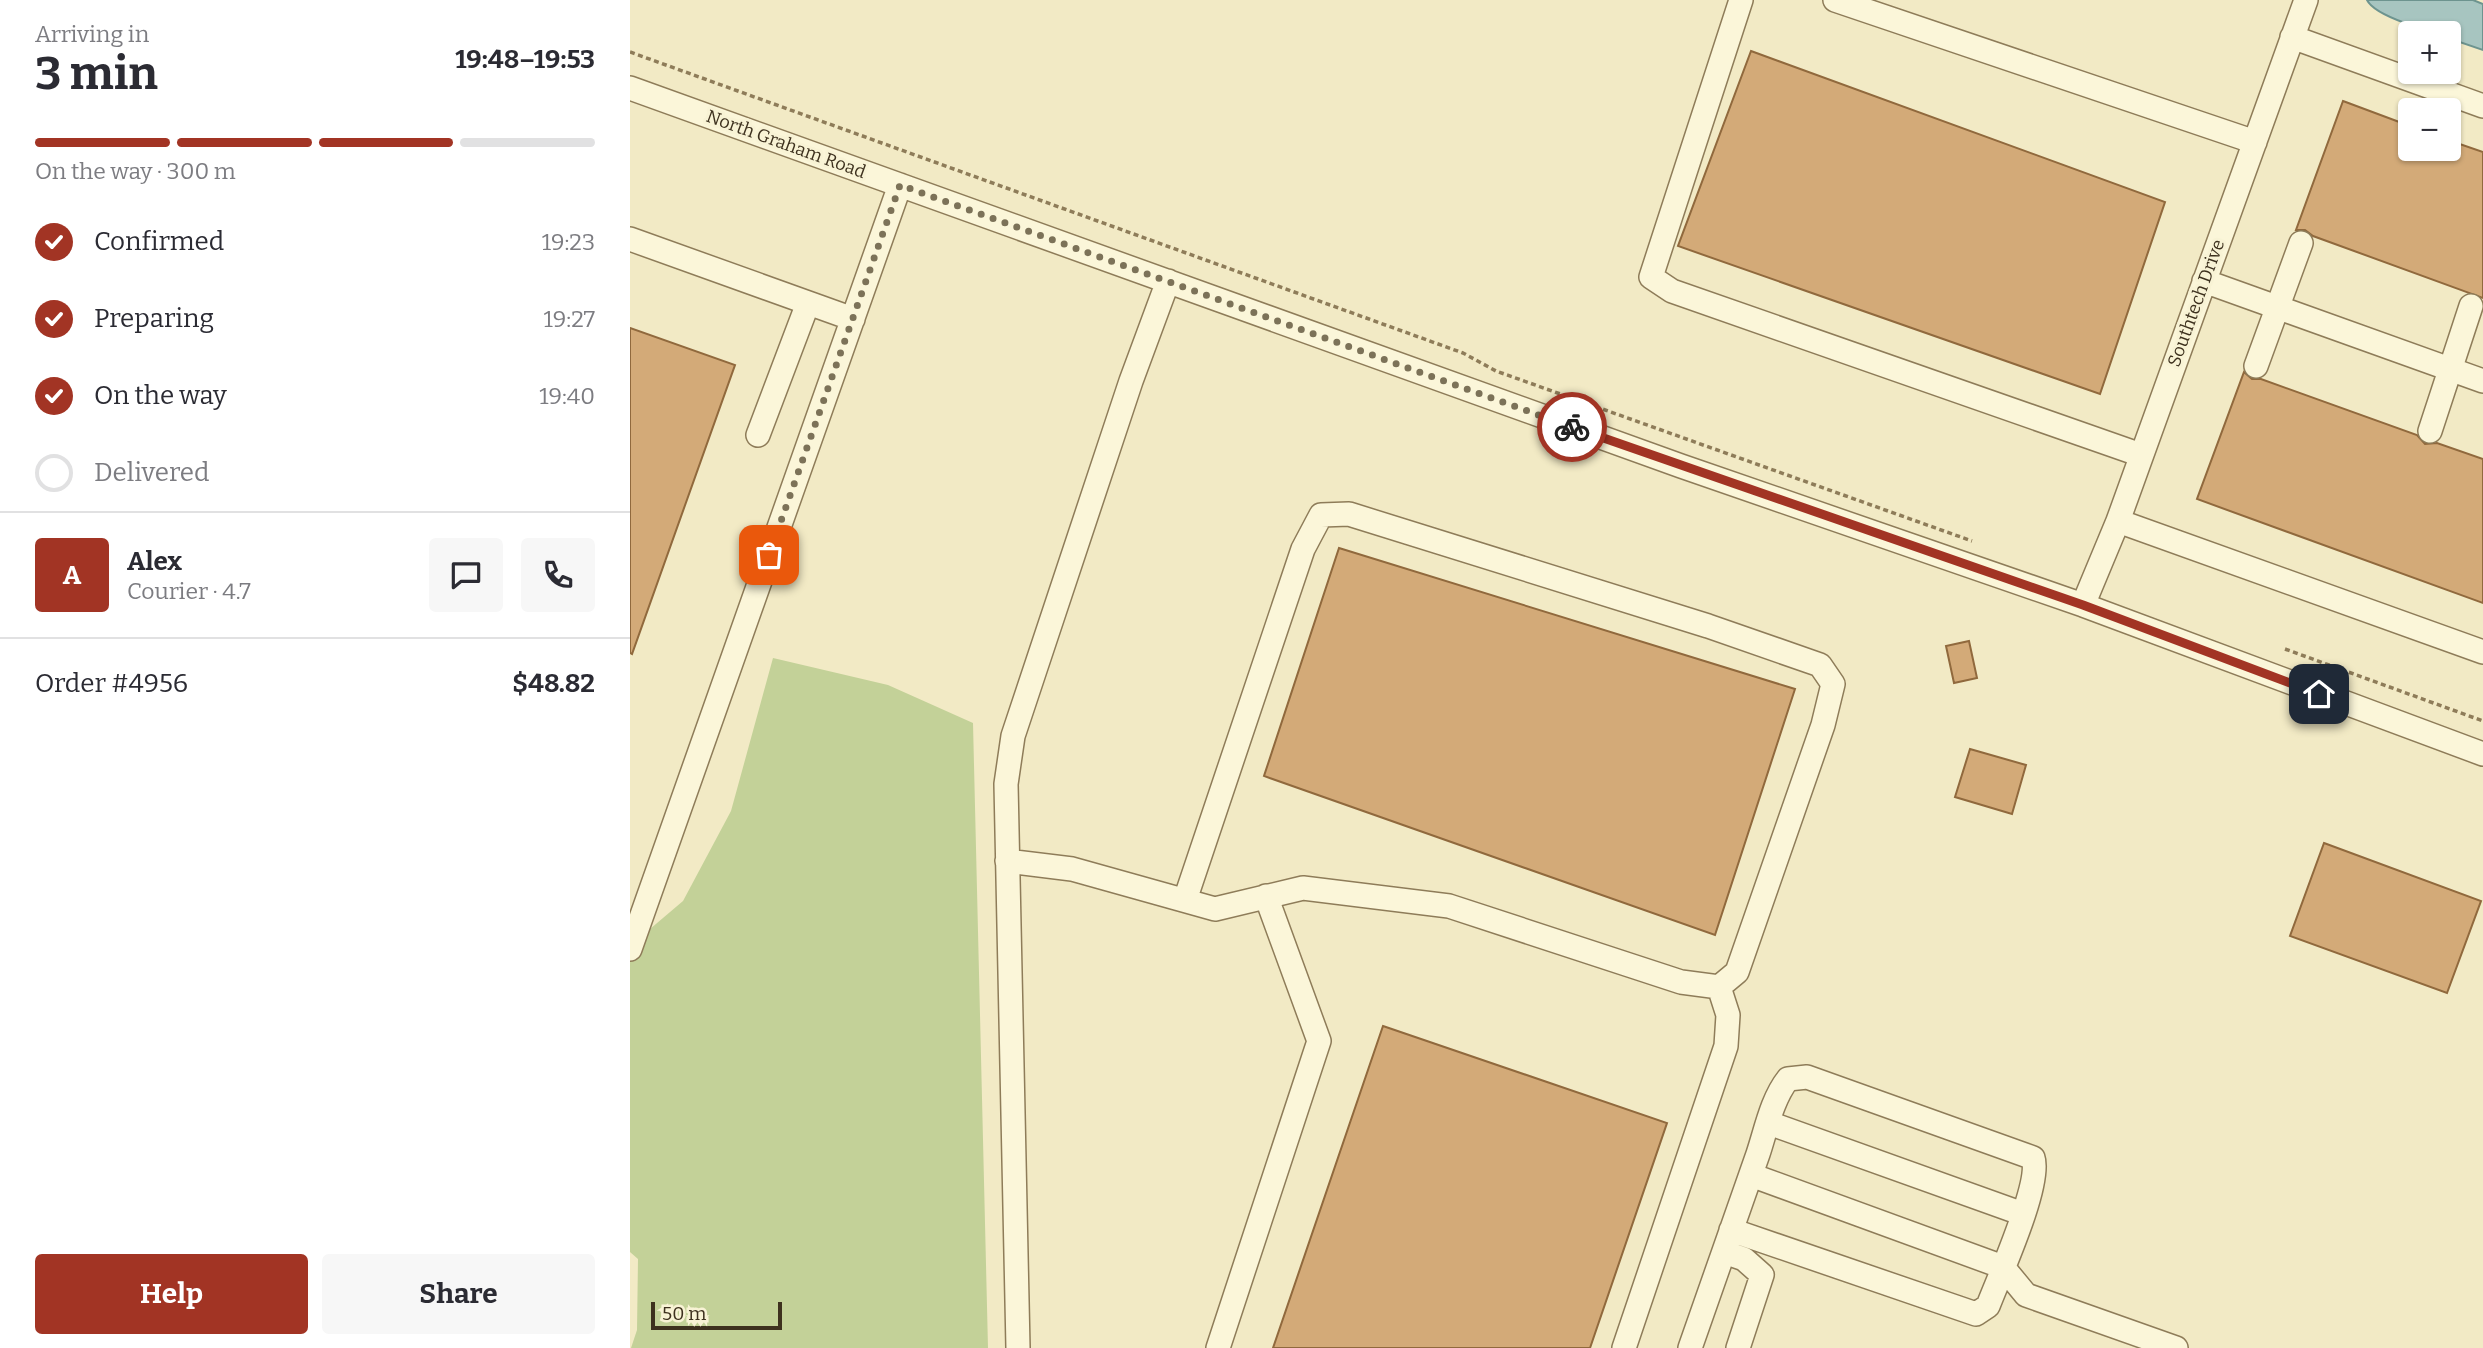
<!DOCTYPE html>
<html lang="en">
<head>
<meta charset="utf-8">
<style>
  body { margin:0; font-family:Bitter,serif; background:#f7f7f7; color:#2b2b33; height:100vh; display:flex; flex-direction:column; font-size:26px; white-space:nowrap }
  * { box-sizing:border-box; margin:0 }
  p { font-size:23px; color:#7c7c81 }
  .icon { flex:none; width:38px; height:38px; fill:none; stroke:currentColor; stroke-width:2; stroke-linecap:round; stroke-linejoin:round }
  .map { position:relative; flex:1; overflow:hidden }
  .details { display:flex; flex-direction:column; background:#fff; width:630px }
  .details>* { flex:none }
  .controls { position:absolute; left:1768px; top:21px; display:grid; gap:14px }
  .controls a { display:grid; place-items:center; width:63px; height:63px; border-radius:7px; background:#fff; box-shadow:0 2px 5px #0004; font-size:35px }
  .scale { position:absolute; left:21px; bottom:18px; width:131px; box-sizing:border-box; padding-left:7px; border:4px solid #3d311e; border-top:0; font-size:19px; line-height:24px; white-space:nowrap; color:#3d311e; -webkit-text-stroke:5px #f8f3d5; paint-order:stroke }
  .pin { position:absolute; display:grid; place-items:center; width:60px; height:60px; color:#fff; margin:-30px; border-radius:14px; box-shadow:0 4px 10px #0006 }
  .courier { position:absolute; display:grid; place-items:center; width:70px; height:70px; margin:-35px; border:5px solid #a23424; border-radius:50%; background:#fff; color:#222; box-shadow:0 2px 9px #0007 }
  .overview em { font-style:normal; font-weight:700 }
  .overview div { display:flex; flex-direction:column-reverse }
  .overview { display:flex; align-items:center; justify-content:space-between; height:119px; padding:0 35px }
  h1 { font-size:46px; font-weight:700; line-height:52px }
  .bar { display:grid; grid-template-columns:repeat(4,1fr); gap:10px 7px; align-content:center; height:84px; padding:0 35px }
  .bar i { height:9px; border-radius:5px; background:#e1e1e2 }
  .bar .current { background:#a23424 }
  .bar p { grid-column:span 4 }
  .line { display:flex; align-items:center; gap:18px; padding:0 35px; border-top:2px solid #e1e1e2 }
  .line div { flex:1 }
  .round { display:grid; place-items:center; flex:none; width:74px; height:74px; border-radius:7px; background:#f7f7f7 }
  ol { padding:0 35px; list-style:none }
  li { display:flex; align-items:center; gap:21px; height:77px }
  li p { margin-inline-start:auto }
  li .icon { padding:7px; border-radius:50%; background:#a23424; color:#fff; stroke-width:4 }
  li:last-child { color:#7c7c81 }
  li i { width:38px; height:38px; border:4px solid #e1e1e2; border-radius:50% }
  .primary-button { display:flex; gap:14px; margin-top:auto; padding:14px 35px }
  .primary-button a { flex:1; height:80px; border-radius:7px; background:#a23424; color:#fff; font-size:28px; font-weight:700; line-height:80px; text-align:center }
  .primary-button a+a { background:#f7f7f7; color:#2b2b33 }
  main { display:flex; flex:1; min-height:0 }
  .map>svg:first-child { display:block }
  .green { fill:#c3d198 }
  .water { fill:#a7c5c0; stroke:#6d948f; stroke-width:2 }
  .building { fill:#d3aa78; stroke:#90693d; stroke-width:2 }
  .lines { fill:none; stroke-linecap:round; stroke-linejoin:round }
  .minor-casing { stroke:#8e7c59; stroke-width:26 }
  .path { stroke:#8e7c59; stroke-width:3.5; stroke-dasharray:5 3.5; stroke-linecap:butt }
  .minor { stroke:#fbf6d9; stroke-width:23 }
  .done { stroke:#7c7258; stroke-width:7; stroke-dasharray:0 12.6 }
  .route { stroke:#a23424; stroke-width:9 }
  .labels { text-anchor:middle; dominant-baseline:central; stroke-width:6; stroke-linejoin:round; paint-order:stroke }
  .street-label { font-size:18px; fill:#3d311e; stroke:#f8f3d5 }
</style>
</head>
<body>
<main>
<section class="details">
<div class="overview"><div><h1>3 min</h1><p>Arriving in</p></div><em>19:48–19:53</em></div>
<div class="bar"><i class="current"></i><i class="current"></i><i class="current"></i><i></i><p>On the way · 300 m</p></div>
<ol>
<li><svg class="icon" aria-label="check" viewBox="0 0 24 24"><path d="M5 12l5 5 9-10"/></svg>Confirmed<p>19:23</p></li>
<li><svg class="icon" aria-label="check" viewBox="0 0 24 24"><path d="M5 12l5 5 9-10"/></svg>Preparing<p>19:27</p></li>
<li><svg class="icon" aria-label="check" viewBox="0 0 24 24"><path d="M5 12l5 5 9-10"/></svg>On the way<p>19:40</p></li>
<li><i></i>Delivered</li>
</ol>
<div class="line" style="height:126px"><b class="round" style="background:#a23424;color:#fff">A</b><div><b>Alex</b><p>Courier · 4.7</p></div><a class="round"><svg class="icon" aria-label="chat" viewBox="0 0 24 24"><path d="M4 5h16v11H9l-5 4z"/></svg></a><a class="round"><svg class="icon" aria-label="phone" viewBox="0 0 24 24"><path d="M5 4h4l2 5-3 2q2 4 5 5l2-3 5 2v4C11 20 4 13 5 4z"/></svg></a></div>
<div class="line" style="height:91px"><div>Order #4956</div><b>$48.82</b></div>
<div class="primary-button"><a>Help</a><a>Share</a></div>
</section>
<div class="map">
<svg width="1853" height="1348" viewBox="0 0 1853 1348">
  <rect width="100%" height="100%" fill="#f2eac5"/>
  <path class="green" d="M143,658l115,27 85,38 15,625h-357l6,-18 1,-71 -8,-7v-306l53,-45 48,-90z"/>
  <path class="water" d="M1737,0h106l10,4v46l-35,-12v-5c-18,0 -73,-17 -81,-33z"/>
  <path class="building" d="M1121,51l414,151 -65,192 -422,-148z
    M1713,101l67,25v23h38v-9l35,12v146l-170,-62 -8,-6h-9z
    M0,328l105,37 -103,289 -2,-1z
    M1614,372l8,7h9l156,56 8,9 12,-1 46,16v144l-286,-104z
    M709,548l456,141 -80,246 -451,-159z
    M1339,641l8,37 -23,5 -8,-37z
    M1340,749l56,16 -14,49 -57,-17z
    M1694,843l157,58 -34,92 -157,-57z
    M753,1026l284,97 -77,225h-317z"/>
  <g class="lines">
    <defs>
      <path id="minor" d="M1111,0l-90,277 21,14 469,164
        M1205,0l420,142
        M1662,37l191,69
        M0,88l1051,378 402,139 400,149
        M0,239l223,80
        M1574,281l279,100
        M1626,366l45,-123
        M1800,431l41,-125
        M128,435l50,-132
        M1488,521l365,131
        M1453,605l35,-84 188,-521
        M377,861l65,8 143,40 88,-21 146,18 232,76 38,5 18,-15 86,-247 10,-41 -13,-19 -112,-39 -359,-112 -28,1 -18,34 -118,351
        M0,949l270,-764
        M1139,1123l254,91
        M1121,1175l252,92 23,28 150,53
        M1094,1252l20,7 18,16 -24,73
        M388,1348l-12,-564 7,-48 118,-355 37,-100
        M588,1348l101,-307 -53,-145
        M994,1348l102,-302 2,-31 -9,-28
        M1060,1348c23,-65 45,-129 68,-194 8,-24 14,-55 30,-75l19,-2 218,78 8,3c9,25 -34,119 -45,148l-12,8 -245,-84"/>
    </defs>
    <use href="#minor" class="minor-casing"/>
    <path class="path" d="M0,52l833,301 33,18 476,170
      M1655,649l198,72"/>
    <use href="#minor" class="minor"/>
  </g>
  <g class="lines">
    <path class="done" d="M139,555l131,-370 672,242"/>
    <path class="route" d="M942,427l511,178 236,89"/>
  </g>
  <g class="labels">
    <g class="street-label">
      <text transform="translate(156 144) rotate(20)">North Graham Road</text>
      <text transform="translate(1566 303) rotate(-70)">Southtech Drive</text>
    </g>
  </g>
</svg>
<div class="controls">
<a>+</a>
<a>−</a>
</div>
<div class="scale">50 m</div>
<div class="pin" style="left:139px;top:555px;background:#ea580c"><svg class="icon" aria-label="bag" viewBox="0 0 24 24"><path d="M5 8h14l-1 12H6zM9 8a3 3 0 0 1 6 0"/></svg></div>
<div class="pin" style="left:1689px;top:694px;background:#1f2937"><svg class="icon" aria-label="home" viewBox="0 0 24 24"><path d="M3 11l9-7 9 7M6 9v11h12V9"/></svg></div>
<div class="courier" style="left:942px;top:427px"><svg class="icon" aria-label="bike" viewBox="0 0 24 24"><circle cx="6" cy="16" r="4"/><circle cx="18" cy="16" r="4"/><path d="M6 16l4-8h5l3 8M10 8l3 8H6M13 5h3"/></svg></div>
</div>
</main>
</body>
</html>
